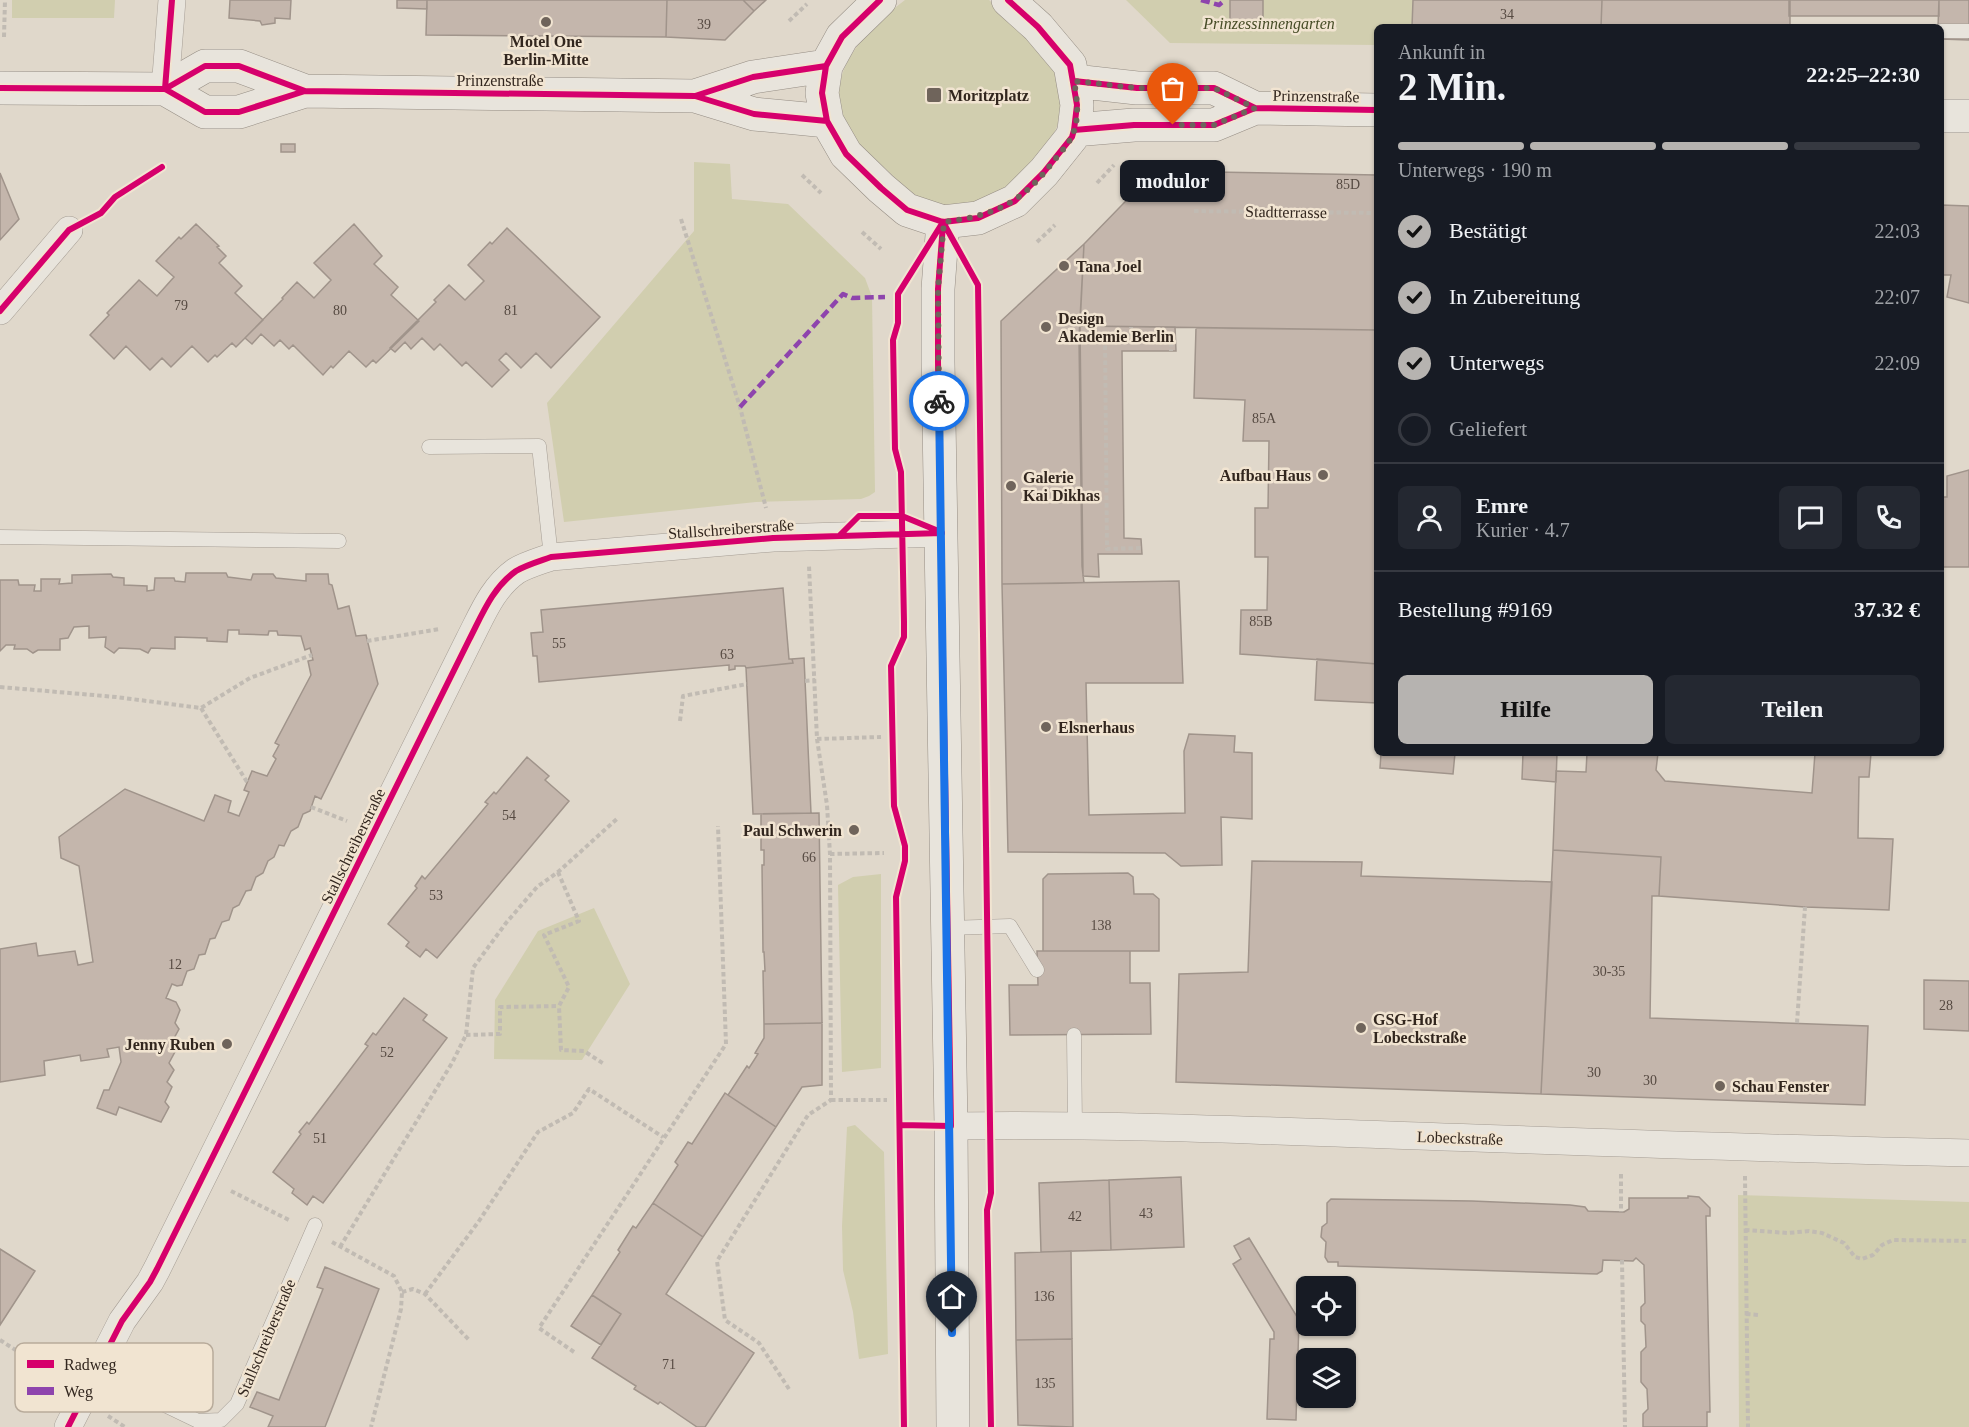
<!DOCTYPE html>
<html lang="de">
<head>
<meta charset="utf-8">
<style>
  body { margin:0; font-family:"Times New Roman",serif; background:#242831; color:#f1f3f6; height:100vh; display:flex; flex-direction:column; font-size:22px; white-space:nowrap }
  * { box-sizing:border-box; margin:0 }
  p { font-size:20px; color:#9ea1a6 }
  .icon { flex:none; width:33px; height:33px; fill:none; stroke:currentColor; stroke-width:2; stroke-linecap:round; stroke-linejoin:round }
  .map { position:relative; flex:1; overflow:hidden }
  .details { position:absolute; left:1374px; top:24px; width:570px; height:732px; display:flex; flex-direction:column; background:#171b24; border-radius:9px; box-shadow:0 2px 4px #0004 }
  .details>* { flex:none }
  .tools { position:absolute; left:1296px; top:1276px; display:grid; gap:12px }
  .tools a { display:grid; place-items:center; width:60px; height:60px; border-radius:9px; background:#171b24; box-shadow:0 2px 4px #0004; font-size:30px }
  .pin { position:absolute; display:grid; place-items:center; width:51px; height:51px; color:#fff; margin:-62px -26px; border-radius:50% 50% 50% 0; rotate:-45deg; box-shadow:0 0 6px #0007 }
  .pin .icon { rotate:45deg }
  .courier { position:absolute; display:grid; place-items:center; width:60px; height:60px; margin:-30px; border:4px solid #1a73e8; border-radius:50%; background:#fff; color:#222; box-shadow:0 2px 8px #0007 }
  .bubble { position:absolute; height:42px; border-radius:9px; background:#171b24; box-shadow:0 2px 4px #0004; font-size:20px; font-weight:600; line-height:42px; text-align:center }
  .summary em { font-style:normal; font-weight:600 }
  .summary div { display:flex; flex-direction:column-reverse }
  .summary { display:flex; align-items:center; justify-content:space-between; height:102px; padding:0 24px }
  h1 { font-size:39px; font-weight:600; line-height:45px }
  .bar { display:grid; grid-template-columns:repeat(4,1fr); gap:9px 6px; align-content:center; height:72px; padding:0 24px }
  .bar i { height:8px; border-radius:4px; background:#363941 }
  .bar .current { background:#b6b3b0 }
  .bar p { grid-column:span 4 }
  .line { display:flex; align-items:center; gap:15px; padding:0 24px; border-top:2px solid #363941 }
  .line div { flex:1 }
  .round { display:grid; place-items:center; flex:none; width:63px; height:63px; border-radius:9px; background:#242831 }
  ol { padding:0 24px; list-style:none }
  li { display:flex; align-items:center; gap:18px; height:66px }
  li p { margin-inline-start:auto }
  li .icon { padding:6px; border-radius:50%; background:#b6b3b0; color:#111; stroke-width:4 }
  li:last-child { color:#9ea1a6 }
  li i { width:33px; height:33px; border:3px solid #363941; border-radius:50% }
  .action { display:flex; gap:12px; margin-top:auto; padding:12px 24px }
  .action a { flex:1; height:69px; border-radius:9px; background:#b6b3b0; color:#111; font-size:24px; font-weight:600; line-height:69px; text-align:center }
  .action a+a { background:#242831; color:#f1f3f6 }
  .map>svg:first-child { display:block }
  .green { fill:#d1ceaf }
  .building { fill:#c4b6ac; stroke:#a0948b; stroke-width:1.5 }
  .lines { fill:none; stroke-linecap:round; stroke-linejoin:round }
  .lane-casing { stroke:#a59d94; stroke-width:15 }
  .street-casing { stroke:#a59d94; stroke-width:28 }
  .secondary-casing { stroke:#958d84; stroke-width:34 }
  .path { stroke:#c1bbb3; stroke-width:4; stroke-dasharray:4.5 3; stroke-linecap:butt }
  .lane { stroke:#e8e4dc; stroke-width:14 }
  .street { stroke:#e8e4dc; stroke-width:27 }
  .secondary { stroke:#e8e4dc; stroke-width:33 }
  .quiet { stroke:#8e44ad; stroke-width:4.5; stroke-dasharray:9 4.5; stroke-linecap:butt }
  .cycleway-casing { stroke:#f1e4d1; stroke-width:10 }
  .cycleway { stroke:#d6006c; stroke-width:6 }
  .done { stroke:#6f645b; stroke-width:6; stroke-dasharray:0 10.8 }
  .route { stroke:#1a73e8; stroke-width:8 }
  .poi-dot { fill:#6f645b; stroke:#f1e4d1; stroke-width:2 }
  .labels { text-anchor:middle; dominant-baseline:central; stroke-width:5; stroke-linejoin:round; paint-order:stroke }
  .number-label { font-size:14px; fill:#564a42 }
  .park-label { font-size:16px; font-style:italic; fill:#474d27; stroke:#f1e4d1 }
  .poi-label { font-size:16px; font-weight:bold; fill:#32261e; stroke:#f1e4d1; text-anchor:start }
  .street-label { font-size:16px; fill:#32261e; stroke:#f1e4d1 }
  .key { fill:#f1e4d1; stroke:#b8ab9b; stroke-width:1.5 }
  .key-label { font-size:16px; fill:#32261e }
</style>
</head>
<body>
<div class="map">
<svg width="1969" height="1427" viewBox="0 0 1969 1427">
  <rect width="100%" height="100%" fill="#e0d8cb"/>
  <path class="green" d="M12,0h103l-1,18h-102z
    M905,0h84c38,33 94,79 64,135 -8,14 -19,24 -30,35 -20,21 -38,36 -69,37 -28,1 -48,-18 -66,-36 -11,-10 -24,-20 -33,-32 -41,-57 5,-104 50,-139z
    M1126,0h287l-1,27h-35v18l-207,-2z
    M694,162l36,2 2,35 56,5 77,74 7,19 3,195 -6,4 -8,3 -105,3 -192,20 -17,-119 147,-172z
    M881,874v194l-39,4 -4,-187 15,-8z
    M594,908l36,76 -48,76 -88,-1 1,-59 43,-69z
    M855,1125l29,27 4,202 -29,5 -6,-47 -10,-42 -1,-44 5,-99z
    M1738,1195l231,7v225h-230z"/>
  <path class="building" d="M230,0h61l-1,19 -15,-1v5l-13,2 -2,-4 -31,-3z
    M397,0h30v9l-30,-1z
    M427,0h240l-1,37 -240,-2z
    M667,0h76l11,11 -29,29 -59,-3z
    M743,0h23l-12,11z
    M1230,0h33v25l-33,-1z
    M1413,0h189l-1,27h-189z
    M1602,0h188v27h-189z
    M1789,0h150v16h-150z
    M1939,0h30v40l-28,-1v-12h-3z
    M281,144h14v8h-14z
    M1155,171l222,4v155l-297,-4 4,-82z
    M0,173l19,46 -19,21z
    M1941,205l28,1v97l-22,-6 4,-22h-10z
    M196,224l23,22 -2,1 9,9 -7,7 23,23 -7,7 28,27 -27,27 -4,-4 -15,14 -2,-2 -7,7 -16,-16 -21,21 -9,-9 -12,12 -24,-24 -12,13 -24,-24 19,-20 -2,-2 32,-33 18,16 17,-19 -18,-16 23,-24 2,2z
    M354,224l28,32 -8,8 24,23 -7,8 28,26 -43,42 -3,-3 -7,7 -17,-16 -16,17 -2,-2 -8,9 -30,-30 -4,4 -9,-9 -6,6 -13,-12 -9,10 -7,-6 38,-39 -1,-1 15,-16 17,16 17,-18 -17,-17z
    M507,228l93,89 -49,51 -15,-15 -15,15 -15,-15 -7,7 10,10 -17,17 -26,-25 -4,4 -22,-22 -6,6 -12,-12 -11,11 -6,-7 -10,10 -5,-4 46,-46 -2,-2 15,-15 16,15 19,-19 -16,-16 22,-23 2,2z
    M1084,244l-5,94 3,228 2,17 -82,1 -1,-263z
    M1080,326l95,1 1,24h-54l2,187 17,1 1,15h-44l1,23 -16,-1z
    M1196,328l181,2v334l-137,-10 1,-44h26l1,-53h-13v-49h13l1,-67h-26l2,-41 -51,-2z
    M1969,470v97h-28v-70h6v-21z
    M186,573h40l2,4 23,3 2,-6h20l3,4 30,3v-7h22l1,10 3,1 6,24 11,-3 7,30 10,-1 12,49 -57,115 -6,-3 -5,15 -7,3 -5,13 -7,4 -7,15 -5,-1 -5,12 -6,4 -5,12 -7,4 -5,13 -5,1 -7,14 -6,3 -4,12 -7,2 -7,16 -5,1 -5,15 -6,1 -5,14 -7,2 -5,14 -5,1 -5,-2 -6,14 10,4 4,8 -5,13 4,6 -7,13 5,6 -8,15 5,7 -7,12 5,5 -7,15 4,5 -8,15 -42,-15 -3,8 -19,-7 7,-18h5l12,-28 -2,-15 -12,2 2,8 -28,4 -1,-6 -36,6 1,14 -45,7v-133l36,-6 2,13 37,-5 3,14 15,-3 -14,-96 -18,-8 -2,-21 66,-48 79,32 11,-26 16,6 -3,11 11,4 10,-24 -5,-2 8,-19 15,5 9,-17 -3,-3 6,-11 -4,-2 36,-68 -3,-14 5,-1 -3,-12 -5,2 -4,-14 -23,-1 -1,-4h-8l-1,4 -29,-1v-4h-11l-1,12 -20,-1v-3l-32,-1v12l-24,-1 -3,5 -8,-4 -21,-1 -5,5 -9,-6 1,-10 -17,1v-12l-15,1 -6,11 -8,1v11h-22l-5,3 -6,-4h-13l1,-4h-9l-6,6v-71h18l1,5h16l-1,6h7v-12h19l-1,5 13,-1v-8l39,-1 2,3 11,1v7l23,1v5l7,-1 1,-12h19l1,3 10,1z
    M1179,581l4,102h-97l3,132 96,-2 -1,-62 5,-17 46,2 -1,16 18,1v66l-31,-2 1,48 -41,1 -16,-13 -157,-1 -6,-268z
    M783,588l6,71h3l1,4 -47,5 -1,-2h-10v3l-6,1v-5l-190,17 -2,-26h-4l-2,-23 12,-1 -2,-22z
    M804,658l7,155 -58,1 -7,-146 47,-5 -1,-4z
    M1317,659l60,5v39l-62,-3z
    M1381,753h74l-2,21 -73,-6z
    M1523,753h34l-1,29 -34,-3z
    M1587,753h71l-2,17 9,11 147,12 3,-40h56l-2,24h-10l-1,61 35,1 -4,71 -84,-3 -146,-11 2,-39 -108,-7 3,-79 30,1z
    M527,757l22,19 -4,4 24,21 -132,157 -11,-9 -6,8 -14,-11 3,-4 -21,-18 29,-36 -2,-2 7,-10 3,3 63,-75 -3,-2 9,-10 2,2z
    M819,813l3,210 -58,1 -1,-53h2l-1,-19h-1l-1,-87h2v-15h-3v-36z
    M1553,850l108,7 -2,39h-7l-2,122 218,8 -3,79 -324,-11z
    M1252,861l110,1 -1,14 191,6 -11,212 -365,-12 3,-108 69,-2z
    M1128,873l5,4 1,17h19l6,5v52h-116v-72l5,-5z
    M1037,951h93v32h20l1,51 -141,1 -1,-50h29z
    M1924,980l45,1v50l-45,-2z
    M404,998l23,17 -4,5 24,18 -124,165 -10,-7 -6,9 -15,-12 2,-4 -21,-17 28,-38 -2,-2 8,-10 2,2 59,-78 -3,-2 8,-11 3,2z
    M822,1023v62l-20,2 -26,40 -48,-32 19,-29 2,2 9,-14 -3,-1 9,-15v-14z
    M725,1093l51,34 -73,110 -50,-34 25,-38 -3,-3 13,-20 4,2z
    M1181,1177l3,70 -73,3 -2,-70z
    M1109,1180l2,70 -70,2 -2,-69z
    M1688,1196l11,1 11,11v8h-4l4,196h-3v15h-64v-13l5,-5 -1,-20 -6,-7v-30l5,-5 -1,-22 -4,-4v-14l4,-4 -1,-38 -8,-7 -3,3 -30,-1 -1,11 -5,3 -259,-8v-4h-10l-3,-5 1,-15 -5,-5 1,-10 5,-4v-20l4,-4 141,2 98,4 15,2 3,4 36,1 5,-3v-11h59z
    M653,1203l50,34 -37,57 88,59 -49,74h-8l-37,-25 -2,2 -24,-15 2,-3 -44,-28 29,-44 -29,-19 28,-43 -2,-2 15,-24 3,2z
    M1249,1238l50,82 -3,100 -29,-1 3,-80h4v-7l-41,-68 8,-5 -7,-13z
    M0,1249l35,22 -35,54z
    M1071,1251l1,88 -56,1 -1,-87z
    M325,1267l54,22 -54,138h-57l5,-11 -23,-9 7,-15 22,8 44,-111 -6,-2z
    M592,1295l29,19 -20,31 -30,-19z
    M1072,1339l1,88 -55,-2 -2,-85z"/>
  <g class="lines">
    <defs>
      <path id="lane" d="M1941,31h28
        M429,447l110,-1 12,111
        M0,537l339,4
        M948,928l62,-2 27,44
        M1074,1035l1,92
        M96,1372l102,49 23,-1 16,-16 78,-179"/>
      <path id="street" d="M165,89l7,-89
        M0,311l69,-81
        M951,1126c136,-2 273,3 409,8 203,7 406,15 609,19
        M68,1427l54,-106 28,-39 7,-13 312,-629c13,-25 23,-52 47,-69 10,-6 24,-10 35,-14l222,-19 169,-5"/>
      <path id="secondary" d="M880,0l-38,37 -16,29 -4,27 5,28 19,33 35,34 26,22 36,12 35,-4 37,-17 29,-29 28,-35 2,-7 3,-25 -7,-40 -32,-38 -30,-27
        M1074,81l63,7h77l41,20 122,2
        M0,88l165,1 40,23h34l66,-21 390,5 59,18 73,7
        M165,89l40,-23h34l66,25
        M695,96l58,-19 73,-11
        M1941,116h28
        M1074,130l60,-5h80l41,-17
        M943,222l-5,67v73l13,764 2,301"/>
    </defs>
    <use href="#lane" class="lane-casing"/>
    <use href="#street" class="street-casing"/>
    <use href="#secondary" class="secondary-casing"/>
    <path class="path" d="M789,21l18,-17
      M4,37l1,-37
      M802,175l19,18
      M1097,183l17,-18
      M1194,211l183,2
      M681,219l59,188 26,101
      M862,232l19,17
      M1037,242l18,-17
      M1131,336l40,1v14
      M1079,338l52,-2v-9
      M1105,338l2,211 34,-1
      M367,641l73,-12
      M805,681l10,-1
      M0,687l116,10 85,11 49,-30 62,-23
      M201,708l46,74
      M680,721l3,-25 64,-12
      M817,739l64,-2
      M311,807l36,14
      M830,854l54,-1
      M558,872l21,49 -35,14 25,52 -10,19 2,44 23,1 20,13
      M1797,1023l8,-116
      M466,1035l34,-1v-27l59,-1
      M831,1100h56
      M1621,1174v38
      M1745,1176l3,251
      M231,1191l60,30
      M1745,1230l43,3 21,-2 13,2 22,10 11,14 7,2 11,-4 9,-10 11,-5 76,1
      M332,1242l62,34 8,16 -1,17 -30,118
      M340,1247l112,-184 14,-28 7,-67 33,-45 31,-36 21,-15 60,-54
      M1622,1260l3,167
      M402,1292l11,-3 12,5 44,46
      M425,1294l54,-73 59,-89 35,-19 16,-24 74,48
      M1746,1314l13,1
      M0,1340l59,38
      M574,1352l-35,-24 187,-284 -8,-218
      M789,1389l-30,-46 -34,-23 -8,-59 91,-146 23,-15 -1,-246 -3,-49 -10,-66 -8,-173
      M108,1416l17,11"/>
    <use href="#lane" class="lane"/>
    <use href="#street" class="street"/>
    <use href="#secondary" class="secondary"/>
    <path class="quiet" d="M1201,0l18,5 6,-5
      M740,407l103,-113 9,4 33,-1"/>
    <defs>
      <path id="cycleway" d="M880,0l-38,37 -16,29 -4,27 5,28 19,33 35,34 26,22 36,12 35,-4 37,-17 29,-29 28,-35 2,-7 3,-25 -7,-40 -32,-38 -30,-27
        M1074,81l63,7h77l41,20 122,2
        M0,88l165,1 40,23h34l66,-21 390,5 59,18 73,7
        M165,89l40,-23h34l66,25
        M165,89l7,-89
        M695,96l58,-19 73,-11
        M1074,130l60,-5h80l41,-17
        M943,222l35,63 13,908 -4,17 4,217
        M0,311l69,-81 32,-17 14,-16 47,-30
        M840,535l19,-19h43l34,14
        M900,1125l51,1 -13,-764v-73l5,-64
        M68,1427l54,-106 28,-39 7,-13 312,-629c13,-25 23,-52 47,-69 10,-6 24,-10 35,-14l222,-19 169,-5
        M904,1427l-8,-530 9,-36v-15l-11,-40 -3,-140 13,-29v-15l-3,-150 -6,-23 -2,-109 5,-17v-29l45,-72"/>
    </defs>
    <use href="#cycleway" class="cycleway-casing"/>
    <use href="#cycleway" class="cycleway"/>
  </g>
  <g class="lines">
    <path class="done" d="M939,401l-1,-112 6,-67c52,-7 76,-18 109,-60 6,-8 15,-17 19,-26 8,-17 5,-38 2,-55l63,7h77l41,20 -41,17h-41"/>
    <path class="route" d="M939,401l13,932"/>
  </g>
  <g class="poi-dot">
    <circle cx="546" cy="22" r="6"/>
    <rect x="926" y="87" width="16" height="16" rx="3"/>
    <circle cx="1064" cy="266" r="6"/>
    <circle cx="1046" cy="327" r="6"/>
    <circle cx="1323" cy="475" r="6"/>
    <circle cx="1011" cy="486" r="6"/>
    <circle cx="1046" cy="727" r="6"/>
    <circle cx="854" cy="830" r="6"/>
    <circle cx="1361" cy="1028" r="6"/>
    <circle cx="227" cy="1044" r="6"/>
    <circle cx="1720" cy="1086" r="6"/>
  </g>
  <g class="labels">
    <g class="number-label">
      <text x="1507" y="14">34</text>
      <text x="704" y="24">39</text>
      <text x="1348" y="184">85D</text>
      <text x="181" y="305">79</text>
      <text x="340" y="310">80</text>
      <text x="511" y="310">81</text>
      <text x="1264" y="418">85A</text>
      <text x="1261" y="621">85B</text>
      <text x="559" y="643">55</text>
      <text x="727" y="654">63</text>
      <text x="509" y="815">54</text>
      <text x="809" y="857">66</text>
      <text x="436" y="895">53</text>
      <text x="1101" y="925">138</text>
      <text x="175" y="964">12</text>
      <text x="1609" y="971">30-35</text>
      <text x="1946" y="1005">28</text>
      <text x="387" y="1052">52</text>
      <text x="1594" y="1072">30</text>
      <text x="1650" y="1080">30</text>
      <text x="320" y="1138">51</text>
      <text x="1146" y="1213">43</text>
      <text x="1075" y="1216">42</text>
      <text x="1044" y="1296">136</text>
      <text x="669" y="1364">71</text>
      <text x="1045" y="1383">135</text>
    </g>
    <g class="park-label">
      <text x="1269" y="23">Prinzessinnengarten</text>
    </g>
    <g class="poi-label">
      <text x="546" y="41" text-anchor="middle">Motel One<tspan x="546" dy="18">Berlin-Mitte</tspan></text>
      <text x="948" y="95">Moritzplatz</text>
      <text x="1076" y="266">Tana Joel</text>
      <text x="1058" y="318">Design<tspan x="1058" dy="18">Akademie Berlin</tspan></text>
      <text x="1311" y="475" text-anchor="end">Aufbau Haus</text>
      <text x="1023" y="477">Galerie<tspan x="1023" dy="18">Kai Dikhas</tspan></text>
      <text x="1058" y="727">Elsnerhaus</text>
      <text x="842" y="830" text-anchor="end">Paul Schwerin</text>
      <text x="1373" y="1019">GSG-Hof<tspan x="1373" dy="18">Lobeckstraße</tspan></text>
      <text x="215" y="1044" text-anchor="end">Jenny Ruben</text>
      <text x="1732" y="1086">Schau Fenster</text>
    </g>
    <g class="street-label">
      <text x="500" y="80">Prinzenstraße</text>
      <text transform="translate(1316 96) rotate(1)">Prinzenstraße</text>
      <text transform="translate(1286 212) rotate(1)">Stadtterrasse</text>
      <text transform="translate(731 529) rotate(-4)">Stallschreiberstraße</text>
      <text transform="translate(353 846) rotate(-64)">Stallschreiberstraße</text>
      <text transform="translate(1460 1138) rotate(2)">Lobeckstraße</text>
      <text transform="translate(266 1338) rotate(-67)">Stallschreiberstraße</text>
    </g>
  </g>
  <rect x="15" y="1343" width="198" height="69" rx="9" class="key"/>
  <rect x="27" y="1360" width="27" height="8" fill="#d6006c"/>
  <rect x="27" y="1387" width="27" height="8" fill="#8e44ad"/>
  <g class="key-label">
    <text x="64" y="1370">Radweg</text>
    <text x="64" y="1397">Weg</text>
  </g>
</svg>
<div class="tools">
<a><svg class="icon" aria-label="locate" viewBox="0 0 24 24"><circle cx="12" cy="12" r="6"/><path d="M12 2v4M12 18v4M2 12h4M18 12h4"/></svg></a>
<a><svg class="icon" aria-label="layers" viewBox="0 0 24 24"><path d="M12 4l9 5-9 5-9-5zM3 14l9 5 9-5"/></svg></a>
</div>
<div class="pin" style="left:1173px;top:125px;background:#ea580c"><svg class="icon" aria-label="bag" viewBox="0 0 24 24"><path d="M5 8h14l-1 12H6zM9 8a3 3 0 0 1 6 0"/></svg></div>
<div class="pin" style="left:952px;top:1333px;background:#1f2937"><svg class="icon" aria-label="home" viewBox="0 0 24 24"><path d="M3 11l9-7 9 7M6 9v11h12V9"/></svg></div>
<div class="courier" style="left:939px;top:401px"><svg class="icon" aria-label="bike" viewBox="0 0 24 24"><circle cx="6" cy="16" r="4"/><circle cx="18" cy="16" r="4"/><path d="M6 16l4-8h5l3 8M10 8l3 8H6M13 5h3"/></svg></div>
<div class="bubble" style="left:1120px;top:160px;width:105px">modulor</div>
<section class="details">
<div class="summary"><div><h1>2 Min.</h1><p>Ankunft in</p></div><em>22:25–22:30</em></div>
<div class="bar"><i class="current"></i><i class="current"></i><i class="current"></i><i></i><p>Unterwegs · 190 m</p></div>
<ol>
<li><svg class="icon" aria-label="check" viewBox="0 0 24 24"><path d="M5 12l5 5 9-10"/></svg>Bestätigt<p>22:03</p></li>
<li><svg class="icon" aria-label="check" viewBox="0 0 24 24"><path d="M5 12l5 5 9-10"/></svg>In Zubereitung<p>22:07</p></li>
<li><svg class="icon" aria-label="check" viewBox="0 0 24 24"><path d="M5 12l5 5 9-10"/></svg>Unterwegs<p>22:09</p></li>
<li><i></i>Geliefert</li>
</ol>
<div class="line" style="height:108px"><a class="round"><svg class="icon" aria-label="person" viewBox="0 0 24 24"><circle cx="12" cy="8" r="4"/><path d="M4 21q1-7 8-7t8 7"/></svg></a><div><b>Emre</b><p>Kurier · 4.7</p></div><a class="round"><svg class="icon" aria-label="chat" viewBox="0 0 24 24"><path d="M4 5h16v11H9l-5 4z"/></svg></a><a class="round"><svg class="icon" aria-label="phone" viewBox="0 0 24 24"><path d="M5 4h4l2 5-3 2q2 4 5 5l2-3 5 2v4C11 20 4 13 5 4z"/></svg></a></div>
<div class="line" style="height:78px"><div>Bestellung #9169</div><b>37.32 €</b></div>
<div class="action"><a>Hilfe</a><a>Teilen</a></div>
</section>
</div>
</body>
</html>
